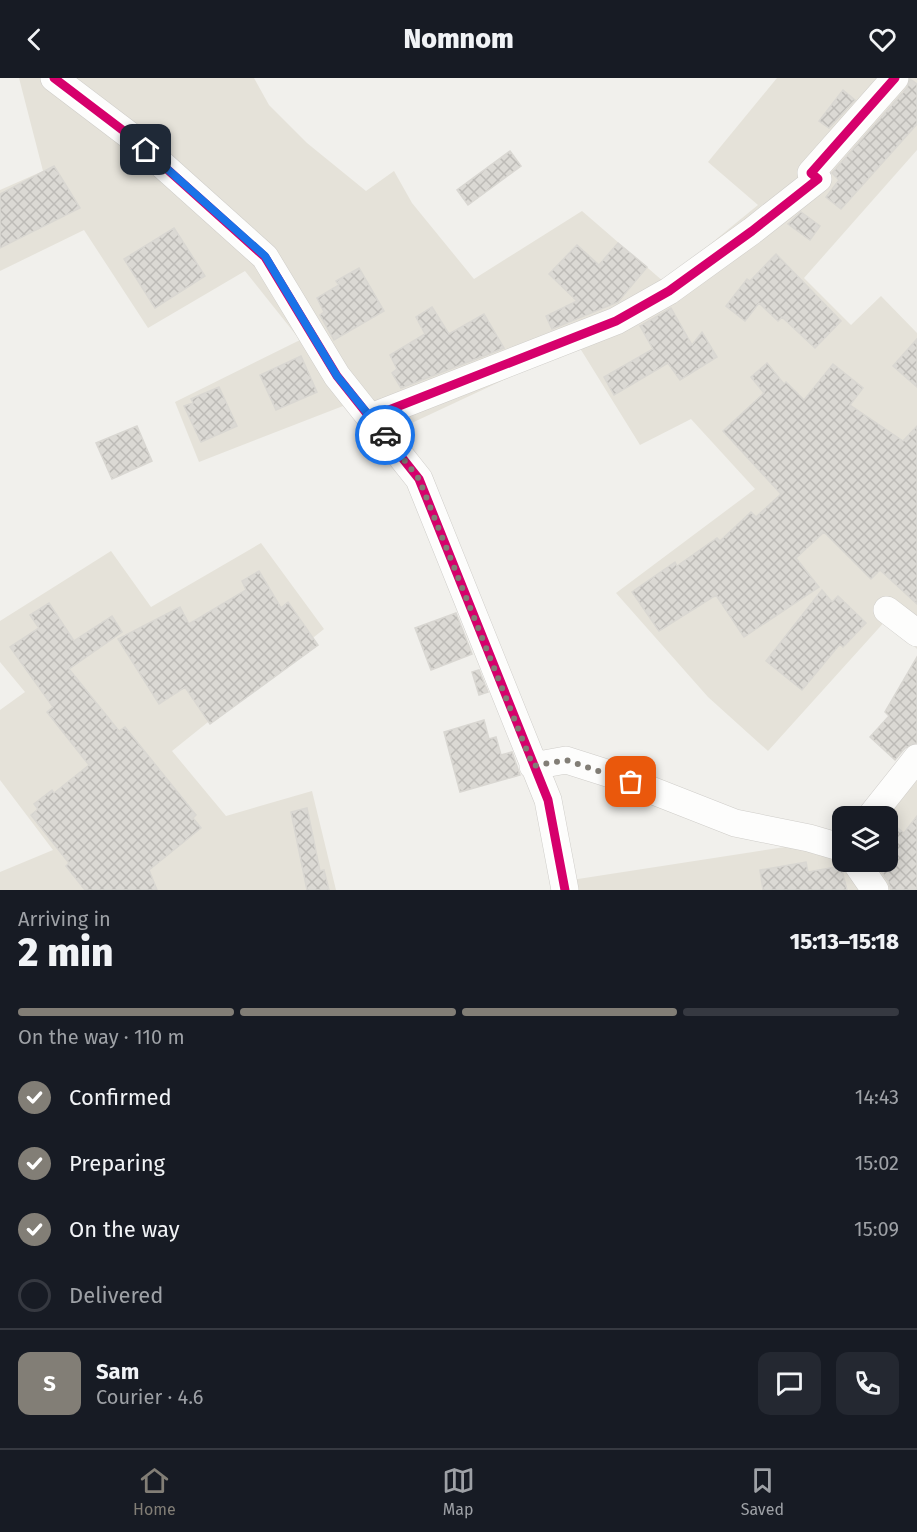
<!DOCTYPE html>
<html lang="en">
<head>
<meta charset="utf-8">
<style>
  body { margin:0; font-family:"Fira Sans",sans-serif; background:#242831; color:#f1f3f6; height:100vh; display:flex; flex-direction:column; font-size:22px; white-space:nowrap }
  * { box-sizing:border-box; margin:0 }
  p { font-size:20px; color:#9ea1a6 }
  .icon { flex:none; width:33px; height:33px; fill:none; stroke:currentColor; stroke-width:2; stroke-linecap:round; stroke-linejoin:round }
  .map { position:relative; height:812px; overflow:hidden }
  .details { display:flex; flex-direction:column; background:#171b24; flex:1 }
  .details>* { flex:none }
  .controls { position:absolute; left:832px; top:728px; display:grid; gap:12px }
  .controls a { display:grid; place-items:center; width:66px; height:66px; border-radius:12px; background:#171b24; box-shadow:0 3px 15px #0003; font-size:30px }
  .pin { position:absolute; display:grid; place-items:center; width:51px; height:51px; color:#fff; margin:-26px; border-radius:12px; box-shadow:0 3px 9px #0006 }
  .courier { position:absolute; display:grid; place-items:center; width:60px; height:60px; margin:-30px; border:4px solid #1a73e8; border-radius:50%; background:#fff; color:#222; box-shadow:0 2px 8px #0007 }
  .summary em { font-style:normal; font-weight:800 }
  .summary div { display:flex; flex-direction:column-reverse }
  .summary { display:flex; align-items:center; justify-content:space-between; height:102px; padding:0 18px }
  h1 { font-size:39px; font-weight:800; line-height:45px }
  .bar { display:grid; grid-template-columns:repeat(4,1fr); gap:9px 6px; align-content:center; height:72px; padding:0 18px }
  .bar i { height:8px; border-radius:4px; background:#363941 }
  .bar .selected { background:#827e76 }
  .bar p { grid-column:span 4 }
  .line { display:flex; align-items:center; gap:15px; padding:0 18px; border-top:2px solid #363941 }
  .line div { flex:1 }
  .round { display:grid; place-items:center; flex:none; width:63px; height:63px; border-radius:12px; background:#242831 }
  ol { padding:0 18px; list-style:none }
  li { display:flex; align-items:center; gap:18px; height:66px }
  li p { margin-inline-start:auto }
  li .icon { padding:6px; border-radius:50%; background:#827e76; color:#fff; stroke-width:4 }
  li:last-child { color:#9ea1a6 }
  li i { width:33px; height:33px; border:3px solid #363941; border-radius:50% }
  header { display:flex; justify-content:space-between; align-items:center; height:78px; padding:0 18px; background:#171b24; font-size:27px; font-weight:800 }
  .tab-bar { display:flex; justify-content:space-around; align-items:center; height:84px; border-top:2px solid #363941; background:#171b24; font-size:16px; color:#9ea1a6 }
  .tab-bar a { display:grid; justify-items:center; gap:3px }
  .tab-bar .selected { color:#827e76 }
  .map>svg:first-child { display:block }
  .residential { fill:#e5e2d9 }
  .building { fill:url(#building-cross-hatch); stroke:#d9d7d2; stroke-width:1.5 }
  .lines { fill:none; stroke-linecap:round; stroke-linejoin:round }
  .minor-casing { stroke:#cfcdc9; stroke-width:28 }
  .minor { stroke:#fdfdfc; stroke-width:27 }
  .cycleway-casing { stroke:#fff; stroke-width:13 }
  .cycleway { stroke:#d6006c; stroke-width:9 }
  .done { stroke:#827e76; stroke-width:6; stroke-dasharray:0 10.8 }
  .route { stroke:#1a73e8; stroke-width:8 }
</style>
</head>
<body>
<header><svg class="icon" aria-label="back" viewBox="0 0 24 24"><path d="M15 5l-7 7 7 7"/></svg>Nomnom<svg class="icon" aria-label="heart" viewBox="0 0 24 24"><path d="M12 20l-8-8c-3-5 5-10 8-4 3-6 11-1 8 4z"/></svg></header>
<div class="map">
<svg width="917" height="812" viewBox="0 0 917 812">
  <defs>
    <pattern id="building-cross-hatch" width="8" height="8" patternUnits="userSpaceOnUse" patternTransform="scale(1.5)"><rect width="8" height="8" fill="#dbd9d4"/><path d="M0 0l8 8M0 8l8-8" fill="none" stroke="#bdbbb7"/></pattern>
  </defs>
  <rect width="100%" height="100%" fill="#f1f0ec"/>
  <path class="residential" d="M19,0h235l15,27 38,38 59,48 28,-20 18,32 62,76 108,-68 82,71 94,-77 -50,-43 69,-84h140v72l-113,128 47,47 30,-29 36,37v316l-30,-30 -119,132 -60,-54 -92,-104 139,-104 -64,-70 -51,26 -62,-100 -177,83 -58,-22 -144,56 -24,-60 125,-62 -55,-69 -97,57 -64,-98 -84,41v-81l43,-19z
    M261,465l63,86 -152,122 54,65 86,-25 24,99h-336v-18l53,-22 -53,-70v-70l25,-18 -25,-30v-41l111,-70 40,56z
    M917,691v121h-351l-1,-9 278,-43v23h45v-45z"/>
  <path class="building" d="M910,1l7,5v40l-76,85 -15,-12 13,-17 -7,-7 75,-85z
    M843,12l12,10 -26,28 -10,-7z
    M510,73l11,15 -53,39 -11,-15z
    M54,88l26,42 -80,40v-54z
    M801,134l19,14 -10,14 -22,-16z
    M174,150l31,48 -50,32 -31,-49z
    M618,165l29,24 -29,35 -66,27 -6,-13 31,-15 -28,-27 28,-29 22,20z
    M776,176l65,67 -26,27 -33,-31 -4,4 -19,-18 -14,18 -19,-15 21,-27 3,2z
    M359,190l25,43 -50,29 -14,-25 4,-3 -7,-14 22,-13 -3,-4z
    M432,229l17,27 35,-20 20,34 -103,40 -9,-15 5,-4 -7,-14 35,-21 -9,-17z
    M671,230l21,37 10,-13 15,25 -37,23 -12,-17 -54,32 -10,-18 49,-28 -13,-23z
    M917,261v48l-24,-21z
    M301,278l16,36 -41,18 -16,-35z
    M767,285l17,21 2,-2 18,18 29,-36 30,24 -13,17 53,36 14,-15v178l-37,-34 -9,9 -47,-47 -28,26 23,29 -75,50 -28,-42 -57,36 -27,-39 43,-30 2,4 40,-28 3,3 31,-29 5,5 25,-23 -58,-63 41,-38 -13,-16z
    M219,309l18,39 -36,16 -17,-36 9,-3 -2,-4z
    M137,348l15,35 -40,18 -16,-36z
    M259,493l22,37 7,-6 30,43 -108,79 -25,-37 -26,17 -41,-65 62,-32 9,17 57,-34 -4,-9z
    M822,512l10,12 6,-6 28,27 -23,24 -3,-3 -38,46 -36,-29z
    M49,525l25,38 38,-25 10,16 -53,37 50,62 6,-4 71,88 -3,3 8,10 -52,42 8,20h-72l-19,-24 3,-3 -38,-48 7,-6 -4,-5 18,-14 2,3 35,-28 -42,-53 6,-5 -43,-60 29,-19 -9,-13z
    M456,535l16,41 -41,16 -16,-42z
    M917,579v86l-12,5 -10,12 -25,-23 19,-21 -4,-4z
    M479,592l9,22 -9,3 -7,-23z
    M484,642l5,19 7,-2 5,18 11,-3 8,23 -60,17 -16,-60z
    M307,730l13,63 4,-1 5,20h-22l-16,-78z
    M917,738v74h-26l-3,-9 -14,-20h14v-26l7,-9 9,7z
    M806,784l2,10 33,-6 6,24h-84l-3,-20z"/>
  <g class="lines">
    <defs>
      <path id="minor" d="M54,0l75,57 136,122 72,119 82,103 129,321 17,90
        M371,339l245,-96 53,-30 83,-60 66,-52 -7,-6 84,-95
        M887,532l30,23
        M533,688l33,-6 44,14 125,49 74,15 34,10
        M871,738l46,-58
        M855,783l20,29"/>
    </defs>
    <use href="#minor" class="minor-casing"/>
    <use href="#minor" class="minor"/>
    <defs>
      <path id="cycleway" d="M54,0l75,57 136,122 72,119 82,103 129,321 17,90
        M371,339l245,-96 53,-30 83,-60 66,-52 -7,-6 84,-95"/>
    </defs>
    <use href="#cycleway" class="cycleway-casing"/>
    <use href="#cycleway" class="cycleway"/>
  </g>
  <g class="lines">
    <path class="done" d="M385,357l34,44 114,287 33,-6 65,22"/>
    <path class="route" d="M146,72l119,106 72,120 48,59"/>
  </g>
</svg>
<div class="controls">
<a><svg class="icon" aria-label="layers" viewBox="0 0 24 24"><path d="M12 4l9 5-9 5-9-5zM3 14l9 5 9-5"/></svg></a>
</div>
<div class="pin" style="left:631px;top:704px;background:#ea580c"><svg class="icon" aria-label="bag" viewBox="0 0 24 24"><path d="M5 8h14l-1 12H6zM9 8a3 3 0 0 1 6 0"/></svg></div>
<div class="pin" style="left:146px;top:72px;background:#1f2937"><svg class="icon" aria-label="home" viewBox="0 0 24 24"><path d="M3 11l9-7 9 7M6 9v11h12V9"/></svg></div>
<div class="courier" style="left:385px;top:357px"><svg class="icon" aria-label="car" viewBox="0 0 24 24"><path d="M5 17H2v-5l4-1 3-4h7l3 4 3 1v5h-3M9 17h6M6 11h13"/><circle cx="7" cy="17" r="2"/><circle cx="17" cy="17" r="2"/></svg></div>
</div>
<section class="details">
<div class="summary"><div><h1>2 min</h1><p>Arriving in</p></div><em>15:13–15:18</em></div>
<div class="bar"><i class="selected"></i><i class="selected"></i><i class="selected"></i><i></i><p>On the way · 110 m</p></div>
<ol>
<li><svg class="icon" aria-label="check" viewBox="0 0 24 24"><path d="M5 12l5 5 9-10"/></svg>Confirmed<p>14:43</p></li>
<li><svg class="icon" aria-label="check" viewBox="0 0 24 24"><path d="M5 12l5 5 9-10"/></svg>Preparing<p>15:02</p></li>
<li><svg class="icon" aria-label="check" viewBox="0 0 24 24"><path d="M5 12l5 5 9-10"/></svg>On the way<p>15:09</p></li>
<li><i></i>Delivered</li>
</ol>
<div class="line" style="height:108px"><b class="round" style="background:#827e76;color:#fff">S</b><div><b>Sam</b><p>Courier · 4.6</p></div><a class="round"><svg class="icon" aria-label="chat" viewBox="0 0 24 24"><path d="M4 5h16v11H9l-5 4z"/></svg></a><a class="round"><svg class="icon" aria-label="phone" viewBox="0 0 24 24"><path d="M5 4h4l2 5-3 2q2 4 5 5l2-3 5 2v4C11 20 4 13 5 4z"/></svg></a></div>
</section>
<nav class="tab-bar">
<a class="selected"><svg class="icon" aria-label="home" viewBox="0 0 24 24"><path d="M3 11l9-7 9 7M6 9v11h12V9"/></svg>Home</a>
<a><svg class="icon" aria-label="map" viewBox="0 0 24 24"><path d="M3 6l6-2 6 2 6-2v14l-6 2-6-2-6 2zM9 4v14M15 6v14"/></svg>Map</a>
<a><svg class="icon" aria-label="saved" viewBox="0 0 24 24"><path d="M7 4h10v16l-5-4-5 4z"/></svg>Saved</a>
</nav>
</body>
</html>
